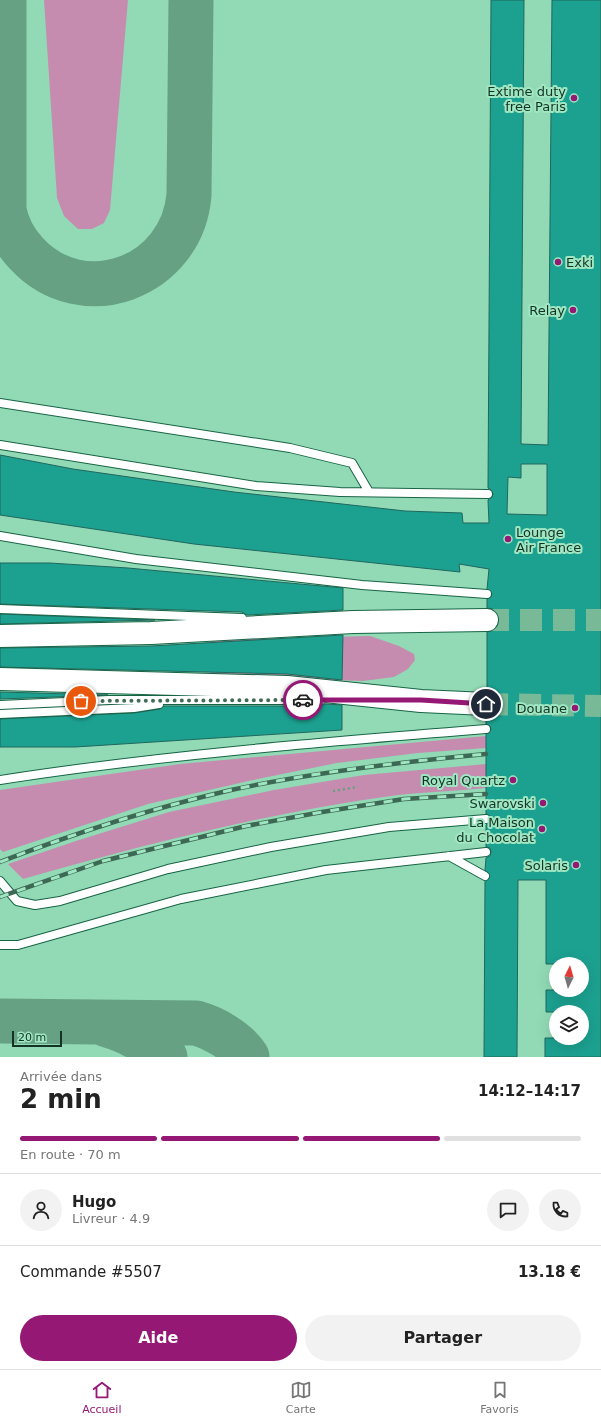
<!DOCTYPE html>
<html lang="fr">
<head>
<meta charset="utf-8">
<style>
  body { margin:0; font-family:"DejaVu Sans",sans-serif; background:#f2f2f2; color:#222; height:100vh; display:flex; flex-direction:column; font-size:15px; white-space:nowrap }
  * { box-sizing:border-box; margin:0 }
  p { font-size:13px; color:#767676 }
  .icon { flex:none; width:22px; height:22px; fill:none; stroke:currentColor; stroke-width:2; stroke-linecap:round; stroke-linejoin:round }
  .map { position:relative; height:1057px; overflow:hidden }
  .details { display:flex; flex-direction:column; background:#fff; flex:1 }
  .details>* { flex:none }
  .needle { width:26px; rotate:5deg }
  .tools { position:absolute; left:549px; top:957px; display:grid; gap:8px }
  .tools a { display:grid; place-items:center; width:40px; height:40px; border-radius:50%; background:#fff; box-shadow:0 4px 16px #0002; font-size:20px }
  .scale { position:absolute; left:12px; bottom:10px; width:50px; box-sizing:border-box; padding-left:4px; border:2px solid #153325; border-top:0; font-size:11px; line-height:14px; white-space:nowrap; color:#153325; -webkit-text-stroke:3px #9ee7c2; paint-order:stroke }
  .pin { position:absolute; display:grid; place-items:center; width:34px; height:34px; color:#fff; margin:-17px; border:2px solid #fff; border-radius:50%; box-shadow:0 1px 4px #0007 }
  .courier { position:absolute; display:grid; place-items:center; width:40px; height:40px; margin:-20px; border:3px solid #951974; border-radius:50%; background:#fff; color:#222; box-shadow:0 1px 5px #0007 }
  .headline em { font-style:normal; font-weight:600 }
  .headline div { display:flex; flex-direction:column-reverse }
  .headline { display:flex; align-items:center; justify-content:space-between; height:68px; padding:0 20px }
  h1 { font-size:26px; font-weight:600; line-height:30px }
  .bar { display:grid; grid-template-columns:repeat(4,1fr); gap:6px 4px; align-content:center; height:48px; padding:0 20px }
  .bar i { height:5px; border-radius:3px; background:#e0e0e0 }
  .bar .selected { background:#951974 }
  .bar p { grid-column:span 4 }
  .line { display:flex; align-items:center; gap:10px; padding:0 20px; border-top:1px solid #e0e0e0 }
  .line div { flex:1 }
  .round { display:grid; place-items:center; flex:none; width:42px; height:42px; border-radius:21px; background:#f2f2f2 }
  .primary-button { display:flex; gap:8px; margin-top:auto; padding:8px 20px }
  .primary-button a { flex:1; height:46px; border-radius:24px; background:#951974; color:#fff; font-size:16px; font-weight:600; line-height:46px; text-align:center }
  .primary-button a+a { background:#f2f2f2; color:#222 }
  .dock { display:flex; justify-content:space-around; align-items:center; height:56px; border-top:1px solid #e0e0e0; background:#fff; font-size:11px; color:#767676 }
  .dock a { display:grid; justify-items:center; gap:2px }
  .dock .selected { color:#951974 }
  .map>svg:first-child { display:block }
  .green { fill:#c68cb0 }
  .lines { fill:none; stroke-linecap:round; stroke-linejoin:round }
  .taxiway { stroke:#67a184; stroke-width:45 }
  .building { fill:#1ca190; stroke:#20675d; fill-rule:evenodd }
  .secondary-tunnel { stroke:#78b998; stroke-width:22; stroke-dasharray:22 11; stroke-linecap:butt }
  .service-casing { stroke:#176445; stroke-width:10 }
  .secondary-casing { stroke:#176445; stroke-width:24 }
  .path { stroke:#66a083; stroke-width:2.5; stroke-dasharray:2 3; stroke-linecap:butt }
  .service { stroke:#fff; stroke-width:8 }
  .secondary { stroke:#fff; stroke-width:22 }
  .rail-casing { stroke:#3d6853; stroke-width:4.5 }
  .rail { stroke:#9ee7c2; stroke-width:3; stroke-dasharray:9; stroke-linecap:butt }
  .done { stroke:#406d57; stroke-width:4; stroke-dasharray:0 7.2 }
  .route { stroke:#951974; stroke-width:5 }
  .poi-dot { fill:#951974; stroke:#9ee7c2; stroke-width:1.5 }
  .labels { text-anchor:middle; dominant-baseline:central; stroke-width:4; stroke-linejoin:round; paint-order:stroke }
  .poi-label { font-size:13px; fill:#153325; stroke:#9ee7c2; text-anchor:end }
</style>
</head>
<body>
<div class="map">
<svg width="601" height="1057" viewBox="0 0 601 1057">
  <rect width="100%" height="100%" fill="#91dab5"/>
  <path class="green" d="M44,0h84l-18,210 -6,13 -12,6h-14l-14,-13 -7,-18z
    M370,636l29,10 15,8 1,6 -7,9 -14,8 -31,4 -152,-5v-36z
    M486,736v12l-68,5 -81,10 -84,17 -105,24 -145,48 -3,-3v-59l180,-26z
    M486,764v24c-29,3 -59,4 -88,7 -127,17 -251,49 -375,84l-15,-15 68,-23 93,-29 105,-22 90,-15z"/>
  <g class="lines">
    <path class="taxiway" d="M4,0v210c3,17 10,30 22,43 57,62 156,24 163,-58l2,-195
      M0,1021l196,2c18,5 41,18 51,34
      M107,1025c24,7 38,16 58,32"/>
  </g>
  <path class="building" d="M491,0h33l-3,444 27,1 4,-445h49v1057h-56v-19h37v-26h-36v-22h36v-26h-36v-84h-28l-1,177h-33l1,-176 5,-5 -5,-6 1,-12 4,-2 1,-4 -1,-4 -4,-1v-22l3,-2 2,-4 -1,-3 -4,-2v-80l3,-1 2,-4 -1,-3 -4,-2v-8l6,-1 4,-4 2,-7 -1,-6 -4,-4 -6,-2v-60l7,-2 4,-4 1,-6 -2,-7 -4,-4 -6,-1v-9l4,-2 1,-3 -5,-5 2,-20 -30,-5 1,8 -266,-28 -194,-29v-60l73,14 161,23 171,19 57,2 1,10h26l-1,-23 4,-3 1,-3 -2,-4 -3,-2zM521,464h26v51l-40,-1 1,-37 13,1z
    M0,563h50l78,5 215,20v22l-96,5 -5,-3 -242,-8z
    M0,614l155,6 -155,4z
    M343,635l-1,45 -55,-6 -287,-7v-19l151,-2z
    M0,692l108,3 -108,4z
    M325,704l17,1v25l-267,17h-75v-28l134,-6 26,-4 4,-3h157z"/>
  <g class="lines">
    <path class="secondary-tunnel" d="M487,620h114
      M486,704l115,2"/>
    <defs>
      <path id="service" d="M0,403l290,45 62,15 17,29
        M0,445l256,41 84,6 148,2
        M0,536l136,23 226,26 125,9
        M0,609l242,9
        M0,705l109,-5h212
        M0,714l134,-6 25,-4
        M0,780c161,-25 324,-38 486,-51
        M449,856l36,20
        M0,881l17,20 18,4 25,-4 108,-32 103,-22 118,-20 97,-8
        M0,945h18l163,-46 145,-29 160,-18"/>
      <path id="secondary" d="M0,636l151,-3 202,-11 134,-2
        M0,679l287,8 134,14 65,3"/>
    </defs>
    <use href="#service" class="service-casing"/>
    <use href="#secondary" class="secondary-casing"/>
    <path class="path" d="M333,791l25,-4"/>
    <use href="#service" class="service"/>
    <use href="#secondary" class="secondary"/>
    <defs>
      <path id="rail" d="M0,862c75,-29 153,-54 231,-72 84,-18 170,-28 255,-36
        M0,897l103,-36 143,-35 76,-14 82,-13 82,-5"/>
    </defs>
    <use href="#rail" class="rail-casing"/>
    <use href="#rail" class="rail"/>
  </g>
  <g class="lines">
    <path class="done" d="M81,701l222,-1"/>
    <path class="route" d="M303,700h118l65,4"/>
  </g>
  <g class="poi-dot">
    <circle cx="574" cy="98" r="4"/>
    <circle cx="558" cy="262" r="4"/>
    <circle cx="573" cy="310" r="4"/>
    <circle cx="508" cy="539" r="4"/>
    <circle cx="575" cy="708" r="4"/>
    <circle cx="513" cy="780" r="4"/>
    <circle cx="543" cy="803" r="4"/>
    <circle cx="542" cy="829" r="4"/>
    <circle cx="576" cy="865" r="4"/>
  </g>
  <g class="labels">
    <g class="poi-label">
      <text x="566" y="91">Extime duty<tspan x="566" dy="15">free Paris</tspan></text>
      <text x="566" y="262" text-anchor="start">Exki</text>
      <text x="565" y="310">Relay</text>
      <text x="516" y="532" text-anchor="start">Lounge<tspan x="516" dy="15">Air France</tspan></text>
      <text x="567" y="708">Douane</text>
      <text x="505" y="780">Royal Quartz</text>
      <text x="535" y="803">Swarovski</text>
      <text x="534" y="822">La Maison<tspan x="534" dy="15">du Chocolat</tspan></text>
      <text x="568" y="865">Solaris</text>
    </g>
  </g>
</svg>
<div class="tools">
<a><svg class="needle" viewBox="-14 -14 28 28"><path d="M0-13l5 13h-10z" fill="#e53935"/><path d="M0 13l5-13h-10z" fill="#767676"/></svg></a>
<a><svg class="icon" aria-label="layers" viewBox="0 0 24 24"><path d="M12 4l9 5-9 5-9-5zM3 14l9 5 9-5"/></svg></a>
</div>
<div class="scale">20 m</div>
<div class="pin" style="left:81px;top:701px;background:#ea580c"><svg class="icon" aria-label="bag" viewBox="0 0 24 24"><path d="M5 8h14l-1 12H6zM9 8a3 3 0 0 1 6 0"/></svg></div>
<div class="pin" style="left:486px;top:704px;background:#1f2937"><svg class="icon" aria-label="home" viewBox="0 0 24 24"><path d="M3 11l9-7 9 7M6 9v11h12V9"/></svg></div>
<div class="courier" style="left:303px;top:700px"><svg class="icon" aria-label="car" viewBox="0 0 24 24"><path d="M5 17H2v-5l4-1 3-4h7l3 4 3 1v5h-3M9 17h6M6 11h13"/><circle cx="7" cy="17" r="2"/><circle cx="17" cy="17" r="2"/></svg></div>
</div>
<section class="details">
<div class="headline"><div><h1>2 min</h1><p>Arrivée dans</p></div><em>14:12–14:17</em></div>
<div class="bar"><i class="selected"></i><i class="selected"></i><i class="selected"></i><i></i><p>En route · 70 m</p></div>
<div class="line" style="height:72px"><a class="round"><svg class="icon" aria-label="person" viewBox="0 0 24 24"><circle cx="12" cy="8" r="4"/><path d="M4 21q1-7 8-7t8 7"/></svg></a><div><b>Hugo</b><p>Livreur · 4.9</p></div><a class="round"><svg class="icon" aria-label="chat" viewBox="0 0 24 24"><path d="M4 5h16v11H9l-5 4z"/></svg></a><a class="round"><svg class="icon" aria-label="phone" viewBox="0 0 24 24"><path d="M5 4h4l2 5-3 2q2 4 5 5l2-3 5 2v4C11 20 4 13 5 4z"/></svg></a></div>
<div class="line" style="height:52px"><div>Commande #5507</div><b>13.18 €</b></div>
<div class="primary-button"><a>Aide</a><a>Partager</a></div>
</section>
<nav class="dock">
<a class="selected"><svg class="icon" aria-label="home" viewBox="0 0 24 24"><path d="M3 11l9-7 9 7M6 9v11h12V9"/></svg>Accueil</a>
<a><svg class="icon" aria-label="map" viewBox="0 0 24 24"><path d="M3 6l6-2 6 2 6-2v14l-6 2-6-2-6 2zM9 4v14M15 6v14"/></svg>Carte</a>
<a><svg class="icon" aria-label="saved" viewBox="0 0 24 24"><path d="M7 4h10v16l-5-4-5 4z"/></svg>Favoris</a>
</nav>
</body>
</html>
